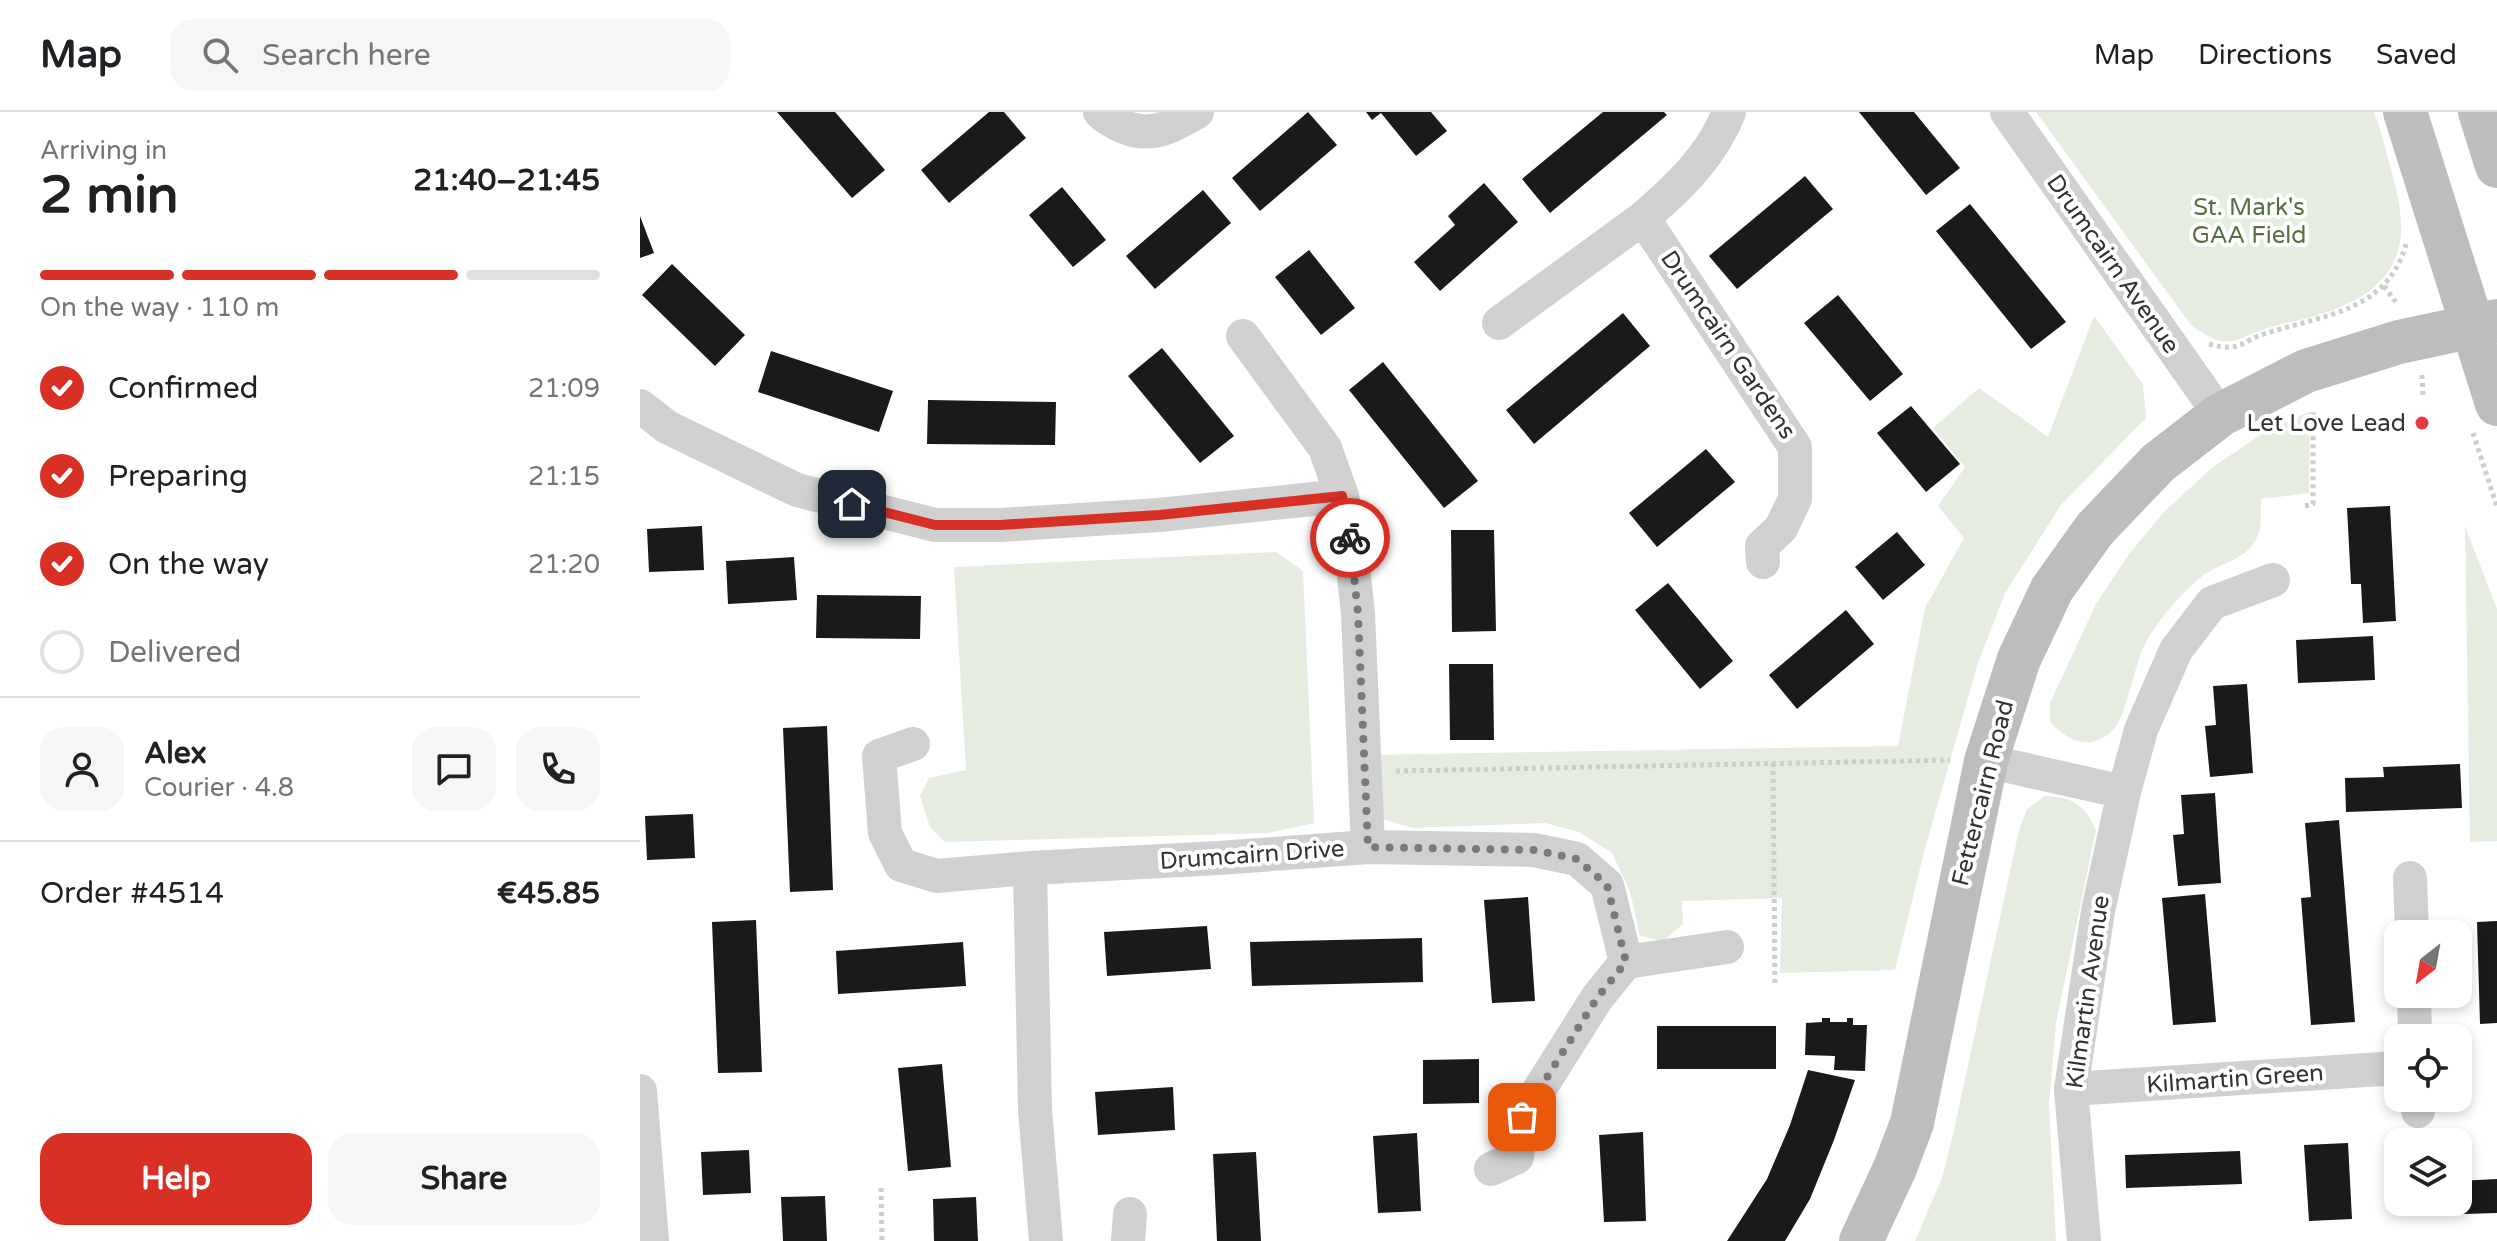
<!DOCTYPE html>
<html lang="en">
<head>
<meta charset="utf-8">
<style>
  body { margin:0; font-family:"Varela Round",sans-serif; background:#f6f6f6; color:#202124; height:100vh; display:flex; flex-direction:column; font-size:30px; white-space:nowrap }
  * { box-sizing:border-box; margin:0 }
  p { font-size:26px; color:#757577 }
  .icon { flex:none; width:44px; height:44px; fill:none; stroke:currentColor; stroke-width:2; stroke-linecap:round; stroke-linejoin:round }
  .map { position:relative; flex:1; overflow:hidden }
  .side { display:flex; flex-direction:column; background:#fff; width:640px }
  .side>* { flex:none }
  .needle { width:52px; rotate:211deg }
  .buttons { position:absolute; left:1744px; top:808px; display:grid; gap:16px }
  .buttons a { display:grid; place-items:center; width:88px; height:88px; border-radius:16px; background:#fff; box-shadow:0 4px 12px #0003; font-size:40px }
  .pin { position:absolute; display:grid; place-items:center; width:68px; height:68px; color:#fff; margin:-34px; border-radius:16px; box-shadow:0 4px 12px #0006 }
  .courier { position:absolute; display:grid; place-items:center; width:80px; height:80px; margin:-40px; border:6px solid #d93025; border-radius:50%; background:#fff; color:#222; box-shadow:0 2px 10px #0007 }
  .overview em { font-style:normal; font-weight:800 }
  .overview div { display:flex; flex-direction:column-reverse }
  .overview { display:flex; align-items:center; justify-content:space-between; height:136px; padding:0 40px }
  h1 { font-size:52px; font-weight:800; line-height:60px }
  .bar { display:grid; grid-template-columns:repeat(4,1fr); gap:12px 8px; align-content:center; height:96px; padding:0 40px }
  .bar i { height:10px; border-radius:6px; background:#e0e0e0 }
  .bar .on { background:#d93025 }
  .bar p { grid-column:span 4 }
  .line { display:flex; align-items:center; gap:20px; padding:0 40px; border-top:2px solid #e0e0e0 }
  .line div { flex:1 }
  .round { display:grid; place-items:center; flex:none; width:84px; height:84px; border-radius:24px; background:#f6f6f6 }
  ol { padding:0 40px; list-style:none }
  li { display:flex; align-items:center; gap:24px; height:88px }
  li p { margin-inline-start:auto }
  li .icon { padding:8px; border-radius:50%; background:#d93025; color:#fff; stroke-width:4 }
  li:last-child { color:#757577 }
  li i { width:44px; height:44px; border:4px solid #e0e0e0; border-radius:50% }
  .action { display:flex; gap:16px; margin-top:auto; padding:16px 40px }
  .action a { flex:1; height:92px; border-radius:24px; background:#d93025; color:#fff; font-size:32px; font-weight:800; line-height:92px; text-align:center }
  .action a+a { background:#f6f6f6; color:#202124 }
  header { display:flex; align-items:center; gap:48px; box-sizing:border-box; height:112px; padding:0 40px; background:#fff; border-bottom:2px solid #e0e0e0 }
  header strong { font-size:38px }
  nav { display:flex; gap:44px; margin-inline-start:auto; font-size:28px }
  .search { width:560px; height:72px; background:#f6f6f6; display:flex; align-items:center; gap:20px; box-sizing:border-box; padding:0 28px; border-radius:24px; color:#757577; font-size:30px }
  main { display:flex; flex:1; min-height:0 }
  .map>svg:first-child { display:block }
  .green { fill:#e6ecdf }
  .building { fill:#1a1a1a }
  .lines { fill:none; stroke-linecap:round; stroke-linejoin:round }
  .path { stroke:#cdcdcd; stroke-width:5; stroke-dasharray:4 4; stroke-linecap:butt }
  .street { stroke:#d0d0d0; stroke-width:34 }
  .secondary { stroke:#bdbdbd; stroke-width:44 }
  .done { stroke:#7a7a7a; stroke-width:8; stroke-dasharray:0 14.4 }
  .route { stroke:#d93025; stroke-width:10 }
  .poi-dot { fill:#e63946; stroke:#fff; stroke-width:3 }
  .labels { text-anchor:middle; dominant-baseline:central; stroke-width:8; stroke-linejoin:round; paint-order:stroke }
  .park-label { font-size:24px; fill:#56703f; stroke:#fff }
  .street-label { font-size:24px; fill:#333; stroke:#fff }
  .poi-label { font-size:24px; fill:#333; stroke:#fff; text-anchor:end }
</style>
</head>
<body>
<header>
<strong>Map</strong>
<div class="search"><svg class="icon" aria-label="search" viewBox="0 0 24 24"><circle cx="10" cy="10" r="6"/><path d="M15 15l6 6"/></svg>Search here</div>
<nav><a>Map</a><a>Directions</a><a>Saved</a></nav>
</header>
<main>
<section class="side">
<div class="overview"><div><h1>2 min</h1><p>Arriving in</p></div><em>21:40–21:45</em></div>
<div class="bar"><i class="on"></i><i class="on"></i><i class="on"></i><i></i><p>On the way · 110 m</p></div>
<ol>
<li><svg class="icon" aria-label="check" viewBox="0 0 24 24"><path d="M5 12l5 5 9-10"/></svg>Confirmed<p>21:09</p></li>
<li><svg class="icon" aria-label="check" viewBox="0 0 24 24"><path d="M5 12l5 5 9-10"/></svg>Preparing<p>21:15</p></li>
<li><svg class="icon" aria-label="check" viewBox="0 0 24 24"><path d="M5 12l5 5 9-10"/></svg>On the way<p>21:20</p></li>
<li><i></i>Delivered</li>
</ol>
<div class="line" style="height:144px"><a class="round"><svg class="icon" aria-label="person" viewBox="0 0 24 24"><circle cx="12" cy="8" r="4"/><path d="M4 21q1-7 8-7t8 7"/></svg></a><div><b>Alex</b><p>Courier · 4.8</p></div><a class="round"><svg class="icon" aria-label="chat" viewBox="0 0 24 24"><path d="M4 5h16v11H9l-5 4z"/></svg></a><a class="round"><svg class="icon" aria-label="phone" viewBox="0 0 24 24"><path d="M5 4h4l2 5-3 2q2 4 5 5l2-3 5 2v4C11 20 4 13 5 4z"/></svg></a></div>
<div class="line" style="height:104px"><div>Order #4514</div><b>€45.85</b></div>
<div class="action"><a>Help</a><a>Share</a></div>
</section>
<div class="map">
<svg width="1857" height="1129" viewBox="0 0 1857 1129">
  <rect width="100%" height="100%" fill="#fff"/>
  <path class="green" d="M1396,0h338c6,15 10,31 14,47 15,51 28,103 -26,137 -26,16 -58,23 -87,30 -41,10 -41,30 -84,-1z
    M1454,204l49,68 3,34 -85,87 -56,88 -28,73 -53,186 -29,118 -115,3 2,-75 -100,3 1,23 -20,17 -23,-5 -10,-45 -18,-38 -33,-21 -34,-9 -132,5 -42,-12 -9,-61 536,-9 27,-138 39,-70 -26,-32 27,-39 -32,-39 46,-40 69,49z
    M1670,299l-1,82 -48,6c-1,11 1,26 -3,36 -9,24 -35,27 -53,39 -12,9 -26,23 -35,34 -9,11 -19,24 -25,36 -11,21 -18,71 -32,86 -22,22 -44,12 -63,-8v-19l46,-99 33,-50 35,-42 49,-45 52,-35z
    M1825,414l32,83v232l-27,1z
    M636,440l27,19 11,252 -46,10 -323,9 -15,-15 -10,-31 9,-18 37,-8 -12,-203z
    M1405,684c29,2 38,7 51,34l-40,193 -7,82 7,136h-141l27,-63 12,-48 65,-300 8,-21z"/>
  <path class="building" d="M137,0h58l50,58 -33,28z
    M349,0h15l22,26 -77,65 -28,-33z
    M668,0l29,33 -77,66 -28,-33z
    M726,0h65l16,19 -31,25 -35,-43 -9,7z
    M963,0h61l3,3 -117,98 -28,-34z
    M1219,0h55l46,56 -34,27z
    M1165,64l28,33 -96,80 -28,-33z
    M844,71l34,39 -78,69 -26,-29 41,-37 -7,-9z
    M422,75l44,53 -33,27 -44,-52z
    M563,78l28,33 -76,66 -29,-33z
    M1330,92l96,118 -35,27 -95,-118z
    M0,104l14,37 -14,5z
    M669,138l46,58 -34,27 -46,-58z
    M32,152l73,71 -30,31 -73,-71z
    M1198,183l65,79 -33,27 -66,-78z
    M983,201l27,33 -116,98 -28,-34z
    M522,236l72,88 -34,27 -72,-87z
    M131,239l122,40 -14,41 -121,-40z
    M743,250l95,119 -34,27 -95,-118z
    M288,288l128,2 -1,43 -128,-1z
    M1271,294l49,58 -34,28 -49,-59z
    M1066,337l29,33 -78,65 -28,-34z
    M1750,394l6,115 -33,2 -2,-39h-10l-4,-76z
    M62,414l2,44 -55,2 -2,-43z
    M811,418h43l2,101 -44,1z
    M1257,420l28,33 -42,35 -28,-33z
    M154,445l3,43 -69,4 -2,-43z
    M1028,471l65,78 -33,28 -65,-79z
    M177,483l104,1 -1,43 -104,-1z
    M1206,498l28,34 -77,65 -28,-34z
    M1733,524l2,44 -77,3 -2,-43z
    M809,552h44l1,76h-44z
    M1607,572l6,89 -43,4 -5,-51 11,-1 -3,-39z
    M187,614l6,164 -43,2 -7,-164z
    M1820,652l2,44 -116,4 -1,-34 39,-1 -1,-10z
    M1575,681l6,90 -43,3 -5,-51 11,-1 -3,-39z
    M53,702l2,44 -48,2 -2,-44z
    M1699,708l16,202 -44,3 -10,-127 10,-1 -6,-74z
    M1565,782l11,128 -43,3 -11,-127z
    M888,785l7,104 -43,2 -8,-103z
    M116,808l6,152 -44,1 -6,-151z
    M1857,809v102l-17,1 -3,-102z
    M567,814l4,43 -104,7 -3,-44z
    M782,826l1,44 -171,4 -2,-44z
    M323,830l3,44 -128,8 -2,-43z
    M1182,906h8v4h17v-4h6v7h14l-2,46 -31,-1 1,-14 -30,-1 1,-32 16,-1z
    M1017,914h119v43h-119z
    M839,947v44l-56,1v-44z
    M302,952l9,103 -43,4 -10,-103z
    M1168,958l47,10 -21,60 -24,59 -25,42h-58l40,-62 23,-54z
    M533,975l2,43 -77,5 -3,-43z
    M1003,1020l3,89 -42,1 -5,-87z
    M777,1021l4,78 -43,2 -5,-77z
    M1708,1031l4,76 -43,2 -5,-76z
    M109,1038l2,43 -48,2 -2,-43z
    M1600,1039l2,33 -116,4 -1,-33z
    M616,1040l5,89h-44l-4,-87z
    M1857,1067v34l-97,3 -1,-14h59v-21z
    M185,1084l2,45h-44l-2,-44z
    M336,1085l2,44h-44l-1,-42z"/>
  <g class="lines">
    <path class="path" d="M1744,174l14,19
      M1569,232c33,9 31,-3 58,-11 57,-18 121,-22 139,-89
      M1782,263l1,23
      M1833,321l24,74
      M1665,394l8,-2v-95
      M1133,651l2,222
      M756,659l554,-11
      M241,1076l1,53"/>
    <path class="street" d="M460,0c6,7 14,10 22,14 28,13 50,1 75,-14
      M1367,0l213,303
      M1003,106l152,229v52l-14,29 -19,18 1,16
      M859,211l144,-105c35,-30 69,-62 86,-106
      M603,224l82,112 17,48 7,33 9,85 10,233
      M0,294l27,21 130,63 138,35h65l159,-10 183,-19
      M273,632l-34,12 6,77 16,32 36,11 93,-8 189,-10 149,-11 166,3 43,9 30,26 19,77 -29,36 -75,119 -5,40 -26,12
      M1346,649l138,31
      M390,756l5,242 11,131
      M1770,766l2,56
      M986,850l101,-15
      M1774,882l1,44
      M1431,977l327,-21
      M0,979l12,150
      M1777,986l1,13
      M488,1129l2,-27
      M1444,1129l-13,-152 27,-178 26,-119 11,-40 6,-22 35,-80 36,-47 61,-23"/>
    <path class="secondary" d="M1765,0l92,292
      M1840,0l17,54
      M1221,1129l34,-73 17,-45 74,-362 33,-102 33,-70 43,-60 63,-66 62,-48 86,-44 93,-29 98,-21"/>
  </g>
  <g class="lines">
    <path class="done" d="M710,426l8,76 10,233 166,3 43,9 30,26 19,77 -29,36 -75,119"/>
    <path class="route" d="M212,392l83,21h65l159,-10 183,-19 8,42"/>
  </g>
  <circle class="poi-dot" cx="1782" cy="311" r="8"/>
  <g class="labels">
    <g class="park-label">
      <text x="1609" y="95">St. Mark's<tspan x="1609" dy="28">GAA Field</tspan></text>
    </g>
    <g class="street-label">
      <text transform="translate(1473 152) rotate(55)">Drumcairn Avenue</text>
      <text transform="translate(1088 233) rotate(56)">Drumcairn Gardens</text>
      <text transform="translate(1343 681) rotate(-76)">Fettercairn Road</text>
      <text transform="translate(612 743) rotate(-4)">Drumcairn Drive</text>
      <text transform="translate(1448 880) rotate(-82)">Kilmartin Avenue</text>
      <text transform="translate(1595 967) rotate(-4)">Kilmartin Green</text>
    </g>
    <g class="poi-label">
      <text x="1766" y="311">Let Love Lead</text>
    </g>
  </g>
</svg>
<div class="buttons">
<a><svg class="needle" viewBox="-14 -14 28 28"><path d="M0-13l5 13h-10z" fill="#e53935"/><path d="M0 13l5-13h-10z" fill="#757577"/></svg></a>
<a><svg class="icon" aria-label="locate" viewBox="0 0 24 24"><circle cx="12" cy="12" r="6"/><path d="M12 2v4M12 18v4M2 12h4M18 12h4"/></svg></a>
<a><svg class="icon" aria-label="layers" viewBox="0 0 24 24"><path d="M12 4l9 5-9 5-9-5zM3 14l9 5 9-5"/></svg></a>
</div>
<div class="pin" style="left:882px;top:1005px;background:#ea580c"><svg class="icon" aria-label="bag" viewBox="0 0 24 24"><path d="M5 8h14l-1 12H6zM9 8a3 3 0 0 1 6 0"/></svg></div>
<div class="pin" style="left:212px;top:392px;background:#1f2937"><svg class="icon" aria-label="home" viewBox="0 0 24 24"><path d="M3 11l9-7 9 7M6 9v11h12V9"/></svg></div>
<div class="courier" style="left:710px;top:426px"><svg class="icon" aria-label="bike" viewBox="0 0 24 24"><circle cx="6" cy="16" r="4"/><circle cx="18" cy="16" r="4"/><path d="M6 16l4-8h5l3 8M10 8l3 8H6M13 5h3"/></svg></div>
</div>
</main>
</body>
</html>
